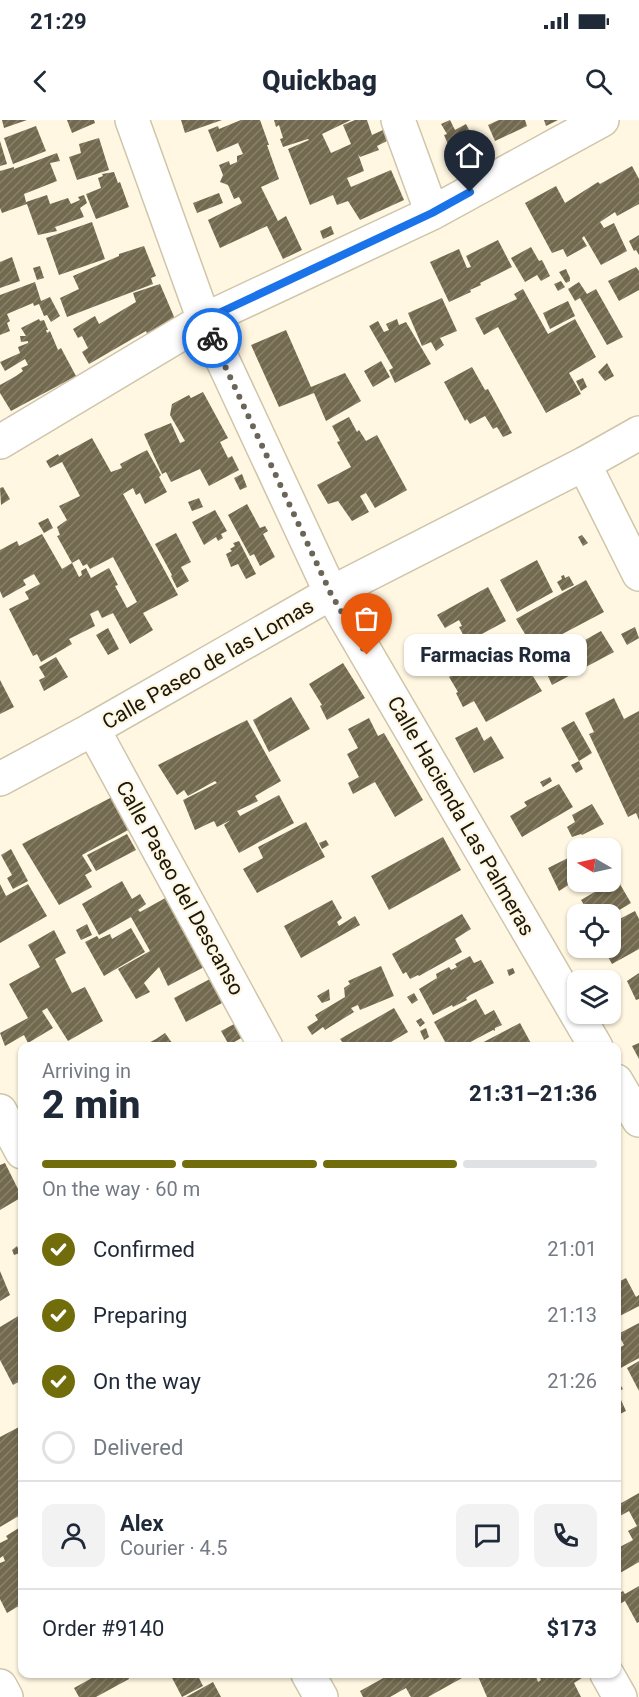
<!DOCTYPE html>
<html lang="en">
<head>
<meta charset="utf-8">
<style>
  body { margin:0; font-family:Roboto,sans-serif; background:#f2f2f3; color:#1f2937; height:100vh; display:flex; flex-direction:column; font-size:22px; white-space:nowrap }
  * { box-sizing:border-box; margin:0 }
  p { font-size:20px; color:#747a83 }
  .icon { flex:none; width:33px; height:33px; fill:none; stroke:currentColor; stroke-width:2; stroke-linecap:round; stroke-linejoin:round }
  .map { position:relative; flex:1; overflow:hidden }
  .details { position:absolute; left:18px; top:922px; width:603px; height:636px; display:flex; flex-direction:column; background:#fff; border-radius:12px; box-shadow:0 2px 4px #0004 }
  .details>* { flex:none }
  .needle { width:39px; rotate:279deg }
  .buttons { position:absolute; left:567px; top:718px; display:grid; gap:12px }
  .buttons a { display:grid; place-items:center; width:54px; height:54px; border-radius:12px; background:#fff; box-shadow:0 2px 4px #0004; font-size:30px }
  .pin { position:absolute; display:grid; place-items:center; width:51px; height:51px; color:#fff; margin:-62px -26px; border-radius:50% 50% 50% 0; rotate:-45deg; box-shadow:0 0 6px #0007 }
  .pin .icon { rotate:45deg }
  .courier { position:absolute; display:grid; place-items:center; width:60px; height:60px; margin:-30px; border:4px solid #1a73e8; border-radius:50%; background:#fff; color:#222; box-shadow:0 2px 8px #0007 }
  .bubble { position:absolute; height:42px; border-radius:12px; background:#fff; box-shadow:0 2px 4px #0004; font-size:20px; font-weight:800; line-height:42px; text-align:center }
  .overview em { font-style:normal; font-weight:800 }
  .overview div { display:flex; flex-direction:column-reverse }
  .overview { display:flex; align-items:center; justify-content:space-between; height:102px; padding:0 24px }
  h1 { font-size:39px; font-weight:800; line-height:45px }
  .bar { display:grid; grid-template-columns:repeat(4,1fr); gap:9px 6px; align-content:center; height:72px; padding:0 24px }
  .bar i { height:8px; border-radius:4px; background:#e0e1e3 }
  .bar .selected { background:#716d0b }
  .bar p { grid-column:span 4 }
  .line { display:flex; align-items:center; gap:15px; padding:0 24px; border-top:2px solid #e0e1e3 }
  .line div { flex:1 }
  .round { display:grid; place-items:center; flex:none; width:63px; height:63px; border-radius:12px; background:#f2f2f3 }
  ol { padding:0 24px; list-style:none }
  li { display:flex; align-items:center; gap:18px; height:66px }
  li p { margin-inline-start:auto }
  li .icon { padding:6px; border-radius:50%; background:#716d0b; color:#fff; stroke-width:4 }
  li:last-child { color:#747a83 }
  li i { width:33px; height:33px; border:3px solid #e0e1e3; border-radius:50% }
  .status { display:flex; justify-content:space-between; align-items:center; height:42px; padding:0 30px; background:#fff; direction:ltr }
  .status svg { height:16px; fill:currentColor }
  header { display:flex; justify-content:space-between; align-items:center; height:78px; padding:0 24px; background:#fff; font-size:27px; font-weight:800 }
  .map>svg:first-child { display:block }
  .building { fill:url(#building-hatch); fill-rule:evenodd }
  .lines { fill:none; stroke-linecap:round; stroke-linejoin:round }
  .minor-casing { stroke:#cec5aa; stroke-width:36 }
  .major-casing { stroke:#cec5aa; stroke-width:36 }
  .minor { stroke:#fff; stroke-width:33 }
  .major { stroke:#fff; stroke-width:33 }
  .done { stroke:#6a6557; stroke-width:6; stroke-dasharray:0 10.8 }
  .route { stroke:#1a73e8; stroke-width:8 }
  .labels { text-anchor:middle; dominant-baseline:central; stroke-width:4.5; stroke-linejoin:round; paint-order:stroke }
  .street-label { font-size:21px; fill:#1a170d; stroke:#fff7e1 }
</style>
</head>
<body>
<div class="status"><b>21:29</b><svg viewBox="0 0 49 12"><path d="M0 12V9h3v3zM5 12V6h3v6zM10 12V3h3v9zM15 12V0h3v12zM26 1h20v11H26zM47 4h2v5h-2z"/></svg></div>
<header><svg class="icon" aria-label="back" viewBox="0 0 24 24"><path d="M15 5l-7 7 7 7"/></svg>Quickbag<svg class="icon" aria-label="search" viewBox="0 0 24 24"><circle cx="10" cy="10" r="6"/><path d="M15 15l6 6"/></svg></header>
<div class="map">
<svg width="639" height="1577" viewBox="0 0 639 1577">
  <defs>
    <pattern id="building-hatch" width="6" height="6" patternUnits="userSpaceOnUse" patternTransform="scale(1.5)"><rect width="6" height="6" fill="#72694e"/><path d="M-1 1l2-2M0 6l6-6M5 7l2-2" fill="none" stroke="#88816d"/></pattern>
  </defs>
  <rect width="100%" height="100%" fill="#fff7e1"/>
  <path class="building" d="M2,0h25l-23,8z
    M67,0h27l1,3 -23,10z
    M181,0h41l-37,13z
    M241,0h19l9,25h-2l12,34 -18,8 17,34 8,-5 16,34 -19,9 -16,-33 -47,22 -12,-28 34,-17 -3,-6 -5,2 -6,-14 -8,-3 3,-7 -4,-10 10,-4 1,4 7,-3v-6l6,-2 -5,-11 -21,9 -9,-22 10,-4 1,3z
    M274,0h77l-29,14 9,19 20,-9 -8,-19 12,-5h12l5,15 11,-5 4,11 -10,5 2,4 -19,7 -2,-3 6,17 -17,7 4,9 40,-17 13,30 -44,20 -12,-19 -11,4 -4,-10 -23,10 -22,-56 21,-9 -1,-1 -25,8 -3,-8 3,-1 -4,-13 -3,2z
    M450,0l5,10 11,-6 17,33 -24,13 -15,-35 3,-1 -6,-10z
    M499,0h26l2,6 -32,15 -7,-16z
    M544,0h14l-12,6z
    M36,6l10,25 -33,13 -9,-26z
    M99,18l10,32 -32,10 -8,-23 12,-4 -2,-9z
    M0,21l7,23 -7,2z
    M57,33l3,8 -10,2 7,18 -33,13 2,8 21,-7 3,9 18,-6 3,6 9,-4 -2,-3 6,-2 3,8 -7,5 4,9 -29,10 2,4 -19,4 -11,-31 -25,9 -2,-5v-37l14,-4v2z
    M632,46l7,13v25l-22,12 -2,-4 -15,10 4,6 10,-5 13,28 -26,14 -17,-29 -2,2 5,8 -20,11 -4,-8 -11,4 -27,-50 31,-17 9,17 33,-21 2,2z
    M114,52l4,11 2,-1 9,25 -33,12 -10,-25 15,-6 -3,-10 5,-2 -1,-2z
    M219,73l4,10 -26,10 -4,-10z
    M92,102l13,37 -46,16 -13,-37z
    M331,106l3,8 -11,5 -3,-8z
    M639,115v20l-3,-5 -2,1 -5,-10z
    M498,120l14,27 -32,16 1,2 -11,5 1,2 -22,10 -19,-40 29,-13 8,19 4,-1 -5,-11z
    M144,126l12,30 -5,2 2,6 -86,33 -7,-19 19,-9 -6,-13 46,-20v-2z
    M531,127l8,14 3,-1 8,16 -9,5 -4,-6 -12,7 -14,-24z
    M12,137l8,24 -20,7v-26z
    M40,146l4,12 -7,2 -4,-12z
    M636,147l3,4v19l-20,11 -11,-20z
    M566,149l4,9v3l-4,2 -7,-11z
    M561,161l4,6 -7,4 -4,-7z
    M35,162l6,19 9,-4 10,19 -9,6 -4,-7 -3,1 -5,-12 -5,2 -1,-3 -26,11 3,7 -3,2 3,8 -10,4v-40z
    M579,162l8,12 9,-5 27,48 -16,8 -27,-47 -5,3 -7,-12z
    M160,164l18,42 -28,15 -4,-10 -57,33 -7,-12 6,-4 -6,-12 -4,2 -5,-9 22,-13 4,8 37,-22 -3,-9z
    M523,169l25,45 27,-15 21,38 -27,16 12,21 -35,19 -48,-86 -14,8 -9,-17 42,-19 -3,-5z
    M442,178l15,33 -17,7 4,7 -8,6 -5,-9 -9,4 -14,-33z
    M568,181l7,15 -25,13 -7,-16z
    M39,199l1,2 4,-1 4,10h-2l1,3 3,-2 8,19 3,-2 15,28 -65,35 -11,-18v-8l16,-9 7,-5 -2,-3 7,-3 -3,-6 -20,12 -5,-9 20,-9 -2,-6 10,-4v-2l-7,1 -1,-6h6l-5,-8z
    M397,199l2,6 7,-3 25,42 -36,19 -6,-13 4,-2 -24,-42 9,-5 6,11 5,-2 -3,-6z
    M286,210l25,57 34,-14 16,28 -35,20 -12,-28 -35,14 -28,-62z
    M381,241l9,16 -17,10 -9,-16z
    M607,243l7,13 -9,5 -7,-9z
    M472,247l13,23 3,-1 24,44 -9,4 -6,-10 -4,2 -8,-13 -15,8 -3,-5 -2,2 -21,-39z
    M583,258l4,9 -6,4 -5,-10z
    M203,272l25,46 -8,4 8,16 4,-2 7,14 -30,16 -9,-17 -29,13 -5,-10 -4,2 -18,-40 27,-11 9,20 5,-2 -15,-26 2,-11 17,-9 2,3z
    M349,297l8,15 2,-2 7,11 11,-6 30,55 -32,18 -9,-15 -6,3 9,16 -17,9 -14,-20 -10,3 -11,-19 34,-18 -14,-25 3,-1 -8,-15z
    M92,318l19,34 11,-4 -2,-4 27,-14 14,25 -2,2 8,15 -22,12 -5,-11 -4,2 -3,-7 -10,6 55,101 -35,18 10,17 -23,14 -17,-31 -11,5 -4,-8 -8,4 5,12 -26,13 3,5 -31,18 -4,-8 -4,2 -24,-47 20,-10 -4,-7 15,-8 -6,-10 -11,6 3,5 -23,13 -3,-7v-41l17,-9 2,5 23,-12 20,35 10,-6 -15,-27 3,-1 -3,-8 10,-7 -8,-14 21,-10 -18,-34 -12,6 -4,-7 12,-7 1,2zM113,437l24,45 -10,6 -12,-22 3,-1 -9,-17 -18,10 -5,-10 -5,3 1,4 -3,2 -7,-14 7,-4 4,7 4,-2 3,5z
    M242,354l5,13 -7,3 -6,-12z
    M3,367l7,12 -9,6 -1,-17z
    M199,378l4,9 -11,4 -4,-9z
    M247,384l13,24 5,-2 3,5 -5,3 12,23 -15,9 -6,-12 -4,2 -22,-41z
    M215,390l12,21 -6,3 2,4 -5,3 -2,-4 -12,8 -12,-23z
    M48,398l5,10 -9,5 -6,-10z
    M176,413l15,29 -10,5 8,14 -12,7 -6,-12 1,-1 -17,-31z
    M582,415l6,8 -5,3 -5,-9z
    M239,421l17,33 -10,5 -8,-15 -7,3 -5,-13 6,-3 -2,-2 5,-3 -2,-3z
    M537,440l16,32 -36,20 -17,-32z
    M564,455l1,3 4,-2 5,9 -12,6 -5,-9 5,-3 -1,-3z
    M586,460l18,32 -70,37 -18,-30z
    M488,467l18,34 -39,21 -8,-15 3,-1 -3,-6 -14,8 -8,-13z
    M635,507l4,11 -12,7 -6,-11z
    M108,508l11,21 -11,6 -12,-20z
    M601,511l13,21 -62,33 -11,-24 42,-24 2,3z
    M495,514l9,16 -6,4 7,12 20,-12 10,17 -4,2 11,18 -56,31 -12,-21 -11,6 -7,-14 2,-1 -9,-15 15,-9 -7,-13z
    M56,537l12,20 -24,14 -5,-11 6,-3 -6,-10z
    M343,543l22,35 -38,22 -7,-14 2,-1 -13,-21z
    M0,560l14,27 -14,7z
    M291,577l19,32 -41,23 -16,-32z
    M614,578l10,21 15,-8v109l-3,-7 -8,4 -39,-83 5,-2 -9,-19z
    M369,598l9,18 6,-3 39,67 -28,17 -20,-35 -22,12 -5,-11 11,-6 -12,-23 11,-6 -10,-19z
    M247,600l34,61 -26,15 3,5 -21,10 3,5 39,-21 15,28 -55,30 -15,-28 7,-5 -14,7 -3,-6 -19,9 -12,-30 34,-17 -2,-2 -27,15 -4,-6 -7,5 -19,-30z
    M574,601l18,32 -13,8 -18,-33z
    M477,607l7,14 7,-5 13,22 -30,15 -19,-35z
    M579,641l4,8 -7,4 -5,-8z
    M550,657l2,4 -9,6 -3,-5z
    M559,664l14,23 -51,30 -12,-21 17,-10 -3,-4z
    M114,676l18,32 -50,27 10,16 -7,4 7,12 -33,18 -37,-61z
    M592,684l12,20 -22,11 -1,-1 -9,3 -5,-10 8,-5 -3,-7z
    M306,702l19,35 -68,36 -14,-24 20,-11 -5,-11z
    M127,714l9,16 -40,21 -9,-16z
    M443,717l18,33 -72,40 -18,-34z
    M326,720l3,5 -7,4 -3,-6z
    M598,722l3,7h-16z
    M11,729l17,32 -15,8 -6,-11 5,-3 -11,-20z
    M578,733v26l-19,12 -11,-23z
    M617,759l14,24 -20,12h-21l-9,-15z
    M122,761l10,18 8,-5 6,10 -8,6 2,2 29,-16 37,70 -38,20 -9,-19 -15,16 6,9 -14,7 -18,-30 32,-18 -19,-34 -32,18 -17,-31z
    M0,764l6,12 22,-12 19,32 -47,27z
    M332,780l10,18 -5,4 2,4 16,-10 5,9 -59,33 -17,-32z
    M635,791l4,8v30l-27,15 -9,-16h7v-24z
    M462,794l9,15 -16,10 7,13 -43,24 -1,-1 -8,4 -4,-7 -3,2 -11,-20z
    M87,804l5,11 -11,5 -5,-10z
    M131,808l14,24 -41,24 -19,-34 12,-6 2,3 11,-5 2,5z
    M54,810l12,23 -11,6 17,34 13,-6 18,34 -35,20 -21,-33 -5,3 11,17 -25,15 -4,-8 -19,11 -5,-13 28,-15 -19,-34 31,-17 -12,-22z
    M470,836l4,7 7,-3 13,23 -24,12 -4,3 1,2 -14,7 -1,-2 -19,10 -14,-26 18,-11 -1,-4 13,-7 2,3 6,-3 -2,-3z
    M381,846l13,30 -34,14 -2,-5 -7,3 3,4 -29,18 -2,-3 -11,8 -5,-8 11,-7 -3,-5 30,-18 -1,-9 6,-4 -2,-3z
    M513,848l2,5 -6,3 -2,-6z
    M639,853v26l-3,1 -9,-19z
    M600,854l3,5 -15,2z
    M210,859l12,24 -36,19 -12,-24z
    M329,869l1,11 -8,3 -5,-7z
    M414,873l4,7 -6,4 -5,-7z
    M476,879l9,16 9,-5 8,15 -7,3v3l-2,-1 -32,17h-13l-14,-25z
    M394,888l14,24 -17,10 1,2 -5,3h-41l-6,-8z
    M421,898l4,5 -5,4 -4,-6z
    M236,903l7,14 -14,8 -8,-14z
    M520,903l13,24h-59l25,-13z
    M426,908l3,9 -5,3 -4,-9z
    M165,913l10,14h-34l15,-8z
    M639,923v16l-7,-13z
    M5,1043l17,34 -22,13v-45z
    M17,1126l3,7 -6,2 -2,-5z
    M0,1151l10,24 -10,6z
    M626,1158l10,19 3,-2v11l-23,12v-35z
    M20,1195l2,6v59l-9,5 -13,-25v-33z
    M639,1203v35l-20,11 -3,-5v-25l5,8 3,-2 -6,-11z
    M639,1241v30l-12,-23z
    M616,1258l7,11 -7,4z
    M621,1280l5,11 -10,5v-14z
    M19,1307l3,7v35l-2,2 2,5v38l-22,13v-90z
    M639,1373v69l-19,11 -4,-7v-17l17,-9 -5,-9 9,-5 -8,-15 -9,5 -4,-10z
    M22,1406v78l-15,9 -7,-14v-36l5,-2 -2,-5 -3,2v-15l8,-4 -2,-3z
    M639,1466v36l-2,1 -12,-22 -7,4 -2,-10 7,-4 2,3z
    M99,1554h28l2,5 -33,18h-17l-5,-9z
    M170,1554h27l6,12 -21,11z
    M385,1554h75l2,4 -34,19h-17l-5,-9 -16,9h-27l-3,-6 27,-15z
    M477,1554h58l3,8 3,-2 -3,-6h46l1,2 -11,7 7,14h-94z
    M213,1562l8,15h-35z"/>
  <g class="lines">
    <defs>
      <path id="minor" d="M132,0l72,200 127,273 265,454
        M398,0l34,93
        M0,322l204,-122 228,-107 170,-93
        M584,344l55,110
        M93,609l173,318
        M616,961l23,39
        M0,991l22,41
        M308,1554l13,23
        M607,1554l13,23
        M0,1566l6,11"/>
      <path id="major" d="M0,659l93,-50 238,-136 253,-129 55,-31"/>
    </defs>
    <use href="#minor" class="minor-casing"/>
    <use href="#major" class="major-casing"/>
    <use href="#minor" class="minor"/>
    <use href="#major" class="major"/>
  </g>
  <g class="lines">
    <path class="done" d="M212,218l119,256 36,61"/>
    <path class="route" d="M212,218l-8,-18 228,-107 38,-21"/>
  </g>
  <g class="labels">
    <g class="street-label">
      <text transform="translate(208 544) rotate(-30)">Calle Paseo de las Lomas</text>
      <text transform="translate(461 696) rotate(60)">Calle Hacienda Las Palmeras</text>
      <text transform="translate(180 768) rotate(61)">Calle Paseo del Descanso</text>
    </g>
  </g>
</svg>
<div class="buttons">
<a><svg class="needle" viewBox="-14 -14 28 28"><path d="M0-13l5 13h-10z" fill="#e53935"/><path d="M0 13l5-13h-10z" fill="#747a83"/></svg></a>
<a><svg class="icon" aria-label="locate" viewBox="0 0 24 24"><circle cx="12" cy="12" r="6"/><path d="M12 2v4M12 18v4M2 12h4M18 12h4"/></svg></a>
<a><svg class="icon" aria-label="layers" viewBox="0 0 24 24"><path d="M12 4l9 5-9 5-9-5zM3 14l9 5 9-5"/></svg></a>
</div>
<div class="pin" style="left:367px;top:535px;background:#ea580c"><svg class="icon" aria-label="bag" viewBox="0 0 24 24"><path d="M5 8h14l-1 12H6zM9 8a3 3 0 0 1 6 0"/></svg></div>
<div class="pin" style="left:470px;top:72px;background:#1f2937"><svg class="icon" aria-label="home" viewBox="0 0 24 24"><path d="M3 11l9-7 9 7M6 9v11h12V9"/></svg></div>
<div class="courier" style="left:212px;top:218px"><svg class="icon" aria-label="bike" viewBox="0 0 24 24"><circle cx="6" cy="16" r="4"/><circle cx="18" cy="16" r="4"/><path d="M6 16l4-8h5l3 8M10 8l3 8H6M13 5h3"/></svg></div>
<div class="bubble" style="left:404px;top:514px;width:183px">Farmacias Roma</div>
<section class="details">
<div class="overview"><div><h1>2 min</h1><p>Arriving in</p></div><em>21:31–21:36</em></div>
<div class="bar"><i class="selected"></i><i class="selected"></i><i class="selected"></i><i></i><p>On the way · 60 m</p></div>
<ol>
<li><svg class="icon" aria-label="check" viewBox="0 0 24 24"><path d="M5 12l5 5 9-10"/></svg>Confirmed<p>21:01</p></li>
<li><svg class="icon" aria-label="check" viewBox="0 0 24 24"><path d="M5 12l5 5 9-10"/></svg>Preparing<p>21:13</p></li>
<li><svg class="icon" aria-label="check" viewBox="0 0 24 24"><path d="M5 12l5 5 9-10"/></svg>On the way<p>21:26</p></li>
<li><i></i>Delivered</li>
</ol>
<div class="line" style="height:108px"><a class="round"><svg class="icon" aria-label="person" viewBox="0 0 24 24"><circle cx="12" cy="8" r="4"/><path d="M4 21q1-7 8-7t8 7"/></svg></a><div><b>Alex</b><p>Courier · 4.5</p></div><a class="round"><svg class="icon" aria-label="chat" viewBox="0 0 24 24"><path d="M4 5h16v11H9l-5 4z"/></svg></a><a class="round"><svg class="icon" aria-label="phone" viewBox="0 0 24 24"><path d="M5 4h4l2 5-3 2q2 4 5 5l2-3 5 2v4C11 20 4 13 5 4z"/></svg></a></div>
<div class="line" style="height:78px"><div>Order #9140</div><b>$173</b></div>
</section>
</div>
</body>
</html>
